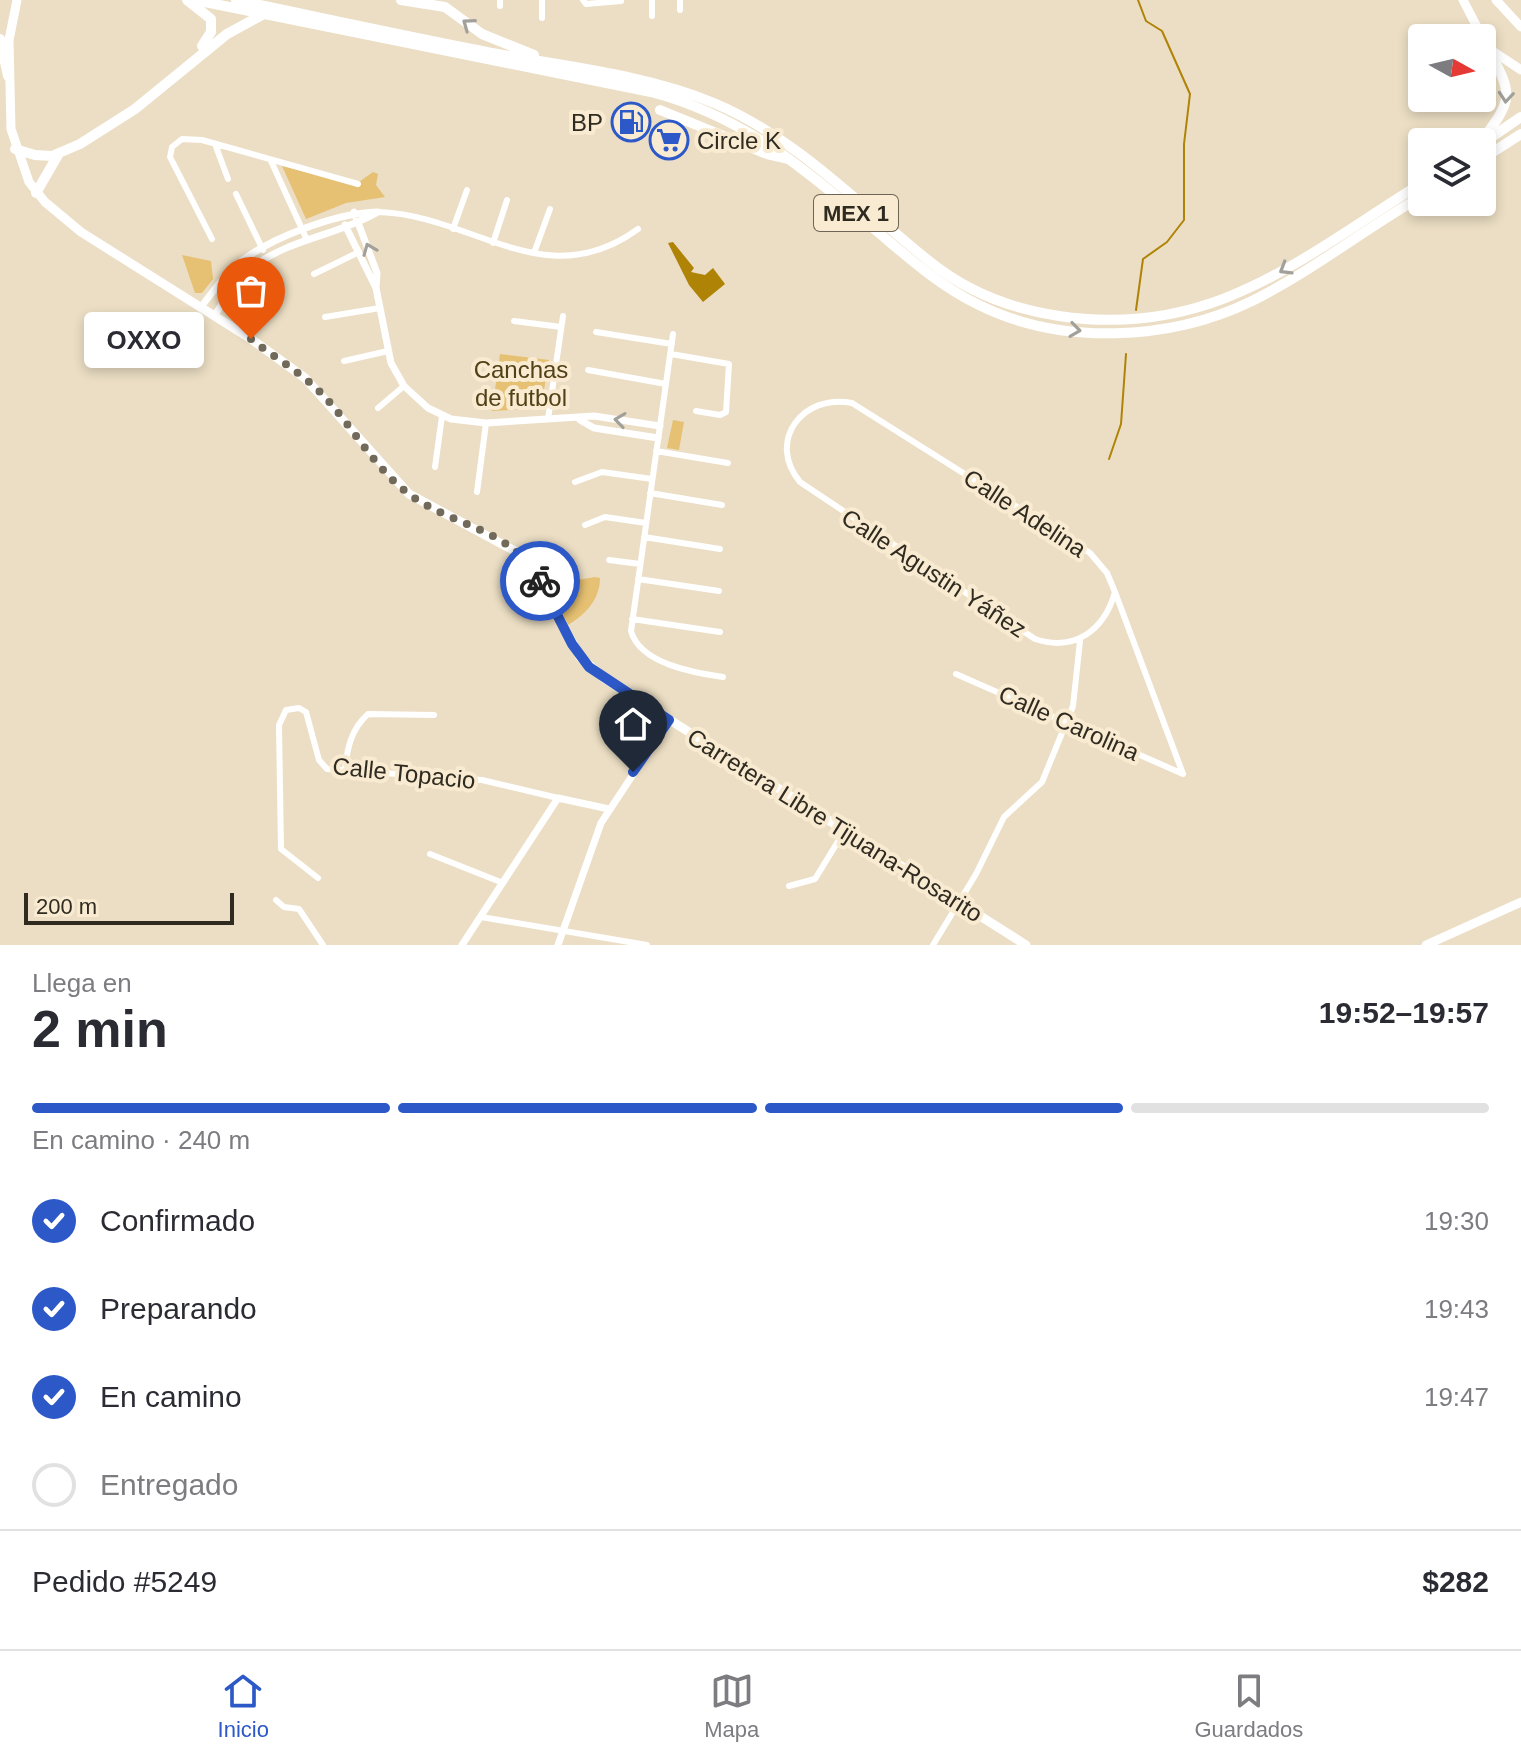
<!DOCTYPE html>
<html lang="es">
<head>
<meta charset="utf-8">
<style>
  body { margin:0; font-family:Arial,sans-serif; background:#f2f2f3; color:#2b2b33; height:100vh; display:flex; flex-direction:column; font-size:30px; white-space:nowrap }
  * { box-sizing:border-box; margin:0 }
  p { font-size:26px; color:#7c7c81 }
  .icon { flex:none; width:44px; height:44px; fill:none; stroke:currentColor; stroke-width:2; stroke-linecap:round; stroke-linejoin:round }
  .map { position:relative; height:945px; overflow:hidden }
  .details { display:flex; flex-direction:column; background:#fff; flex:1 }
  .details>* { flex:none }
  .needle { width:52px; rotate:98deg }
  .controls { position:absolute; left:1408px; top:24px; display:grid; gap:16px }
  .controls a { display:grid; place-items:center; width:88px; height:88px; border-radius:8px; background:#fff; box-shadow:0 4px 12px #0003; font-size:40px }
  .scale { position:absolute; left:24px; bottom:20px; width:210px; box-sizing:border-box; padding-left:8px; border:4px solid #302b21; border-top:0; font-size:22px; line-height:28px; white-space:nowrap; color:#302b21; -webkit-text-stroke:6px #f9ebd1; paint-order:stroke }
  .pin { position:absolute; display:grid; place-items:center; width:68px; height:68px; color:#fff; margin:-82px -34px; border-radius:50% 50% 50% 0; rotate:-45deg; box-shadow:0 0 8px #0007 }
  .pin .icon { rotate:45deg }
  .courier { position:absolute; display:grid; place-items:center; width:80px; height:80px; margin:-40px; border:6px solid #2d59c8; border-radius:50%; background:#fff; color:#222; box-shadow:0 2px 10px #0007 }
  .bubble { position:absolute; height:56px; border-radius:8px; background:#fff; box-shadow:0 4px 12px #0003; font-size:26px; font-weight:700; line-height:56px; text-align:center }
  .head em { font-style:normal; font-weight:700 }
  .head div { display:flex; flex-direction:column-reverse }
  .head { display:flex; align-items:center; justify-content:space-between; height:136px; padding:0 32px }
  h1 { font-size:52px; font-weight:700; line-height:60px }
  .bar { display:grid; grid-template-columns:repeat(4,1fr); gap:12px 8px; align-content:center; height:96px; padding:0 32px }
  .bar i { height:10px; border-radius:6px; background:#e1e1e2 }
  .bar .current { background:#2d59c8 }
  .bar p { grid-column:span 4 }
  .line { display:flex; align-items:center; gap:20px; padding:0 32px; border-top:2px solid #e1e1e2 }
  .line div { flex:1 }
  ol { padding:0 32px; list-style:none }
  li { display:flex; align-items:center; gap:24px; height:88px }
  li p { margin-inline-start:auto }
  li .icon { padding:8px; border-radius:50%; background:#2d59c8; color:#fff; stroke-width:4 }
  li:last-child { color:#7c7c81 }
  li i { width:44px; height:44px; border:4px solid #e1e1e2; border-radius:50% }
  .dock { display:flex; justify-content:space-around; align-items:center; height:112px; border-top:2px solid #e1e1e2; background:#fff; font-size:22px; color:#7c7c81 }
  .dock a { display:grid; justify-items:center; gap:4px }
  .dock .current { color:#2d59c8 }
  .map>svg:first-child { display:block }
  .green { fill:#e6c173 }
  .water { fill:#af8305 }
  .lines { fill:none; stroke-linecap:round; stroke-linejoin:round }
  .stream { stroke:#af8305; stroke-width:2 }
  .minor { stroke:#fff; stroke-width:6 }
  .tertiary { stroke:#fff; stroke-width:7 }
  .primary { stroke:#fff; stroke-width:9 }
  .trunk { stroke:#fff; stroke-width:10 }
  .oneway { stroke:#a2a09b }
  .done { stroke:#716a5a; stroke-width:8; stroke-dasharray:0 14.4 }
  .route { stroke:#2d59c8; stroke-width:10 }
  .labels { text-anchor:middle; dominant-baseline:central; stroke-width:8; stroke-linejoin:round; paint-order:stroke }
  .shield { fill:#f9ebd1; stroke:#6c6556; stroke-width:2 }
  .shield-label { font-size:22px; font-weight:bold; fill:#302b21 }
  .poi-label { font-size:24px; fill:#302b21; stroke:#f9ebd1; text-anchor:end }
  .park-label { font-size:24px; fill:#524016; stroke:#f9ebd1 }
  .street-label { font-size:24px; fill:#302b21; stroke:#f9ebd1 }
</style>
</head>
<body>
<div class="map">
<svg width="1521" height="945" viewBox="0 0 1521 945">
  <rect width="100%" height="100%" fill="#ebdec4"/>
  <path class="green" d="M282,166l74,18 17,-12 5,2 -2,11 9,12 -39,6 -40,16z
    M182,255l29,6 2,18 -11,14h-7z
    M500,354l49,6 -8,48 -49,3z
    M673,420l11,2 -5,28 -12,-2z
    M595,577l5,1c0,21 -14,37 -34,48l-18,-41z"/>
  <path class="water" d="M673,242l21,26 -3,4 14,3 8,-7 12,16 -22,18 -14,-17 -21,-42z"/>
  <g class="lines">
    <path class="stream" d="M1136,310l7,-51 24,-17 17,-22v-76l6,-50 -28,-63 -16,-10 -8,-21
      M1109,459l12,-35 5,-70"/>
    <path class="minor" d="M542,0v18
      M583,0l3,4 35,-3
      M500,6v-6
      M680,10v-10
      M652,16v-16
      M215,144l13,35
      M271,161l36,79
      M236,194l27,56
      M378,212c94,2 167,85 260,17
      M453,229l14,-39
      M212,239l-42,-82 2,-10 10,-8 20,1 156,44
      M493,243l14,-43
      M534,253l16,-44
      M314,274l45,-22
      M325,317l55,-9
      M514,321l47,6
      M596,332l76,12
      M673,334l-42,297c9,33 64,42 92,46
      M671,354l58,10 -3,48 -6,3 -24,-4
      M344,361l44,-10
      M588,370l78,14
      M378,408l26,-22
      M548,419l15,-103
      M656,451l72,12
      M435,467l7,-51
      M575,482l27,-10 50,7
      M477,492l9,-69
      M650,493l72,12
      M585,525l20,-8 41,6
      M644,537l76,12
      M609,560l31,4
      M638,579l81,12
      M1115,592c-11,39 -41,60 -80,47l-235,-157c-34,-41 3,-89 52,-79l238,150 17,20 8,19 68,182
      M632,619l88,13
      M956,674l227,100
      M345,770c2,-21 6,-41 23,-56l66,1
      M430,854l73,29
      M318,878l-37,-29 -2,-124 7,-15 13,-2 7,4 13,48 8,9 155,11 76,18
      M789,886l26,-7 30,-49
      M276,900l8,7 15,2 24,36
      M481,917l166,28
      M933,945l43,-71 28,-57 38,-35 31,-76 7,-65"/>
    <path class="tertiary" d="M354,212l23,61 -1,15 15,75 13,23 24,22 23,11 35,4 108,-7 66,10
      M345,225l31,63
      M201,307c10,-13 20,-27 32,-39 32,-29 102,-55 145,-56
      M214,316c12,-17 23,-38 40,-50 36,-27 84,-31 122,-53
      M580,420l14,8 64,10
      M462,945l96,-147 51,11
      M558,945l43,-122 68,-103"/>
    <path class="primary" d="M17,0l-8,40 2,89 18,53 16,20 36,30 170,107 54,39 104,116 106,57 22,24 43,82 25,22 421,266
      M1463,0l25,48 33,22
      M1496,0l25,27
      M1426,945l95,-43"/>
    <path class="trunk" d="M187,0l24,19v13l-9,14
      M195,0l456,92c92,24 158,79 228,141 31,26 61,53 98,71 83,42 193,37 275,-3 60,-30 113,-72 170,-105
      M236,0c87,18 174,37 262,54 72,13 148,21 216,49 83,35 146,103 215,158 38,31 83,48 130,55 153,23 242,-58 363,-133
      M401,0l44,7 37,27 52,21
      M0,39l8,37
      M660,110l107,44 22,5
      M1481,142c32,-44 33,-45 7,-94
      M1483,143l38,-26
      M15,149l20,6 17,1 28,-12 55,-35 92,-75 35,-19
      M1482,159l39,-25
      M36,193l22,-38"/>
  </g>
  <defs><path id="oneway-chevron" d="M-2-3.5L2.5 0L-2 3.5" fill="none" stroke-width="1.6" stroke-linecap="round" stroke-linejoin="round" transform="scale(2)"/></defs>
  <g class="oneway">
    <use href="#oneway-chevron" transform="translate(468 24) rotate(-144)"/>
    <use href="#oneway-chevron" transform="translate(1506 97) rotate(95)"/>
    <use href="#oneway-chevron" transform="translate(369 249) rotate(-112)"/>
    <use href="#oneway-chevron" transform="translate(1285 269) rotate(149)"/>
    <use href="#oneway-chevron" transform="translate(1075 330) rotate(8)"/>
    <use href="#oneway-chevron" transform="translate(620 420) rotate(-172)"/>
  </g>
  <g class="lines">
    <path class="done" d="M251,339c24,19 51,34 73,57 29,31 50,72 85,98 42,32 105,35 131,87"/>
    <path class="route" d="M540,581l32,63 17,23 80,53 -36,52"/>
  </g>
  <defs>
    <symbol id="fuel-ring" viewBox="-11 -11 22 22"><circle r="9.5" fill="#f9ebd1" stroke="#2d59c8" stroke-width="1.5"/><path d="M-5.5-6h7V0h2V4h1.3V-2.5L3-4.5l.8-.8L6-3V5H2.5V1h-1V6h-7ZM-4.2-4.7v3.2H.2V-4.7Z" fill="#2d59c8"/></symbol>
    <symbol id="supermarket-ring" viewBox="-11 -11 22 22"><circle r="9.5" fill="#f9ebd1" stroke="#2d59c8" stroke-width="1.5"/><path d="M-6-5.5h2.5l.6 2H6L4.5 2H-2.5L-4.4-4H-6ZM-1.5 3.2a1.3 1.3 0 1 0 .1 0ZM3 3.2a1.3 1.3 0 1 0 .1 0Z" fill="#2d59c8"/></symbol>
  </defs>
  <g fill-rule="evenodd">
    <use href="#fuel-ring" x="609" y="100" width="44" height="44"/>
    <use href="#supermarket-ring" x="647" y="118" width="44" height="44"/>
  </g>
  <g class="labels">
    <rect class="shield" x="814" y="195" width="84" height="36" rx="6"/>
    <g class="shield-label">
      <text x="856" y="213">MEX 1</text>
    </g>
    <g class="poi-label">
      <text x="603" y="122">BP</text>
      <text x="697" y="140" text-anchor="start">Circle K</text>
    </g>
    <g class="park-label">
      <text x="521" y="369">Canchas<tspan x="521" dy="28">de futbol</tspan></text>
    </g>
    <g class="street-label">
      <text transform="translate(1025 513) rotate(33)">Calle Adelina</text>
      <text transform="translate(934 573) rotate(33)">Calle Agustin Yáñez</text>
      <text transform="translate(1069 723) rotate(24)">Calle Carolina</text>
      <text transform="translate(404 773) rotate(6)">Calle Topacio</text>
      <text transform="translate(835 825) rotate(32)">Carretera Libre Tijuana-Rosarito</text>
    </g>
  </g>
</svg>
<div class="controls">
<a><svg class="needle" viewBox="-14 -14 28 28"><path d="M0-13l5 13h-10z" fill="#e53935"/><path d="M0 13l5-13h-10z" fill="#7c7c81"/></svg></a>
<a><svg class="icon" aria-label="layers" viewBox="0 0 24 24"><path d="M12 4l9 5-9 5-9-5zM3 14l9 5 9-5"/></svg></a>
</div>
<div class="scale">200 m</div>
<div class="pin" style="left:251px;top:339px;background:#ea580c"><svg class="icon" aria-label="bag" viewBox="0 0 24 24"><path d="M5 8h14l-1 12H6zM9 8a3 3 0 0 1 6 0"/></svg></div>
<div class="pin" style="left:633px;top:772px;background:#1f2937"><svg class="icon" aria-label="home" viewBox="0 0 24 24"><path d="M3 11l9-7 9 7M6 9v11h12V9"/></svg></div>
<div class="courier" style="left:540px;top:581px"><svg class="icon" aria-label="bike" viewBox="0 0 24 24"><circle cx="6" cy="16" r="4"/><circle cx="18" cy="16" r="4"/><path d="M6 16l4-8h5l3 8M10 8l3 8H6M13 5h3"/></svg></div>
<div class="bubble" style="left:84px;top:312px;width:120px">OXXO</div>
</div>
<section class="details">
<div class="head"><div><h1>2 min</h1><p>Llega en</p></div><em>19:52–19:57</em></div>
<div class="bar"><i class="current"></i><i class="current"></i><i class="current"></i><i></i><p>En camino · 240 m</p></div>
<ol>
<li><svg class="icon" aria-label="check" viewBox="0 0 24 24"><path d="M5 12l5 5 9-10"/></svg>Confirmado<p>19:30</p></li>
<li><svg class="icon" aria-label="check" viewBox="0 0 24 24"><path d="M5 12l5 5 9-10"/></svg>Preparando<p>19:43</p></li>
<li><svg class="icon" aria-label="check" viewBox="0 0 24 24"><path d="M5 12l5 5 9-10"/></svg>En camino<p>19:47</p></li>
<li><i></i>Entregado</li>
</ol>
<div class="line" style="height:104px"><div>Pedido #5249</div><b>$282</b></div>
</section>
<nav class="dock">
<a class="current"><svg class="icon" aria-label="home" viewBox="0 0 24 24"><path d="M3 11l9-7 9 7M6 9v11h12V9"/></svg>Inicio</a>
<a><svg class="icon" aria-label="map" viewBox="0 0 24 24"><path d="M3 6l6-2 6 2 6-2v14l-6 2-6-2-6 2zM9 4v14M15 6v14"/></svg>Mapa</a>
<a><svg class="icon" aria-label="saved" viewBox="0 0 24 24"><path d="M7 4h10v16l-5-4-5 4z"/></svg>Guardados</a>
</nav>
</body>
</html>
